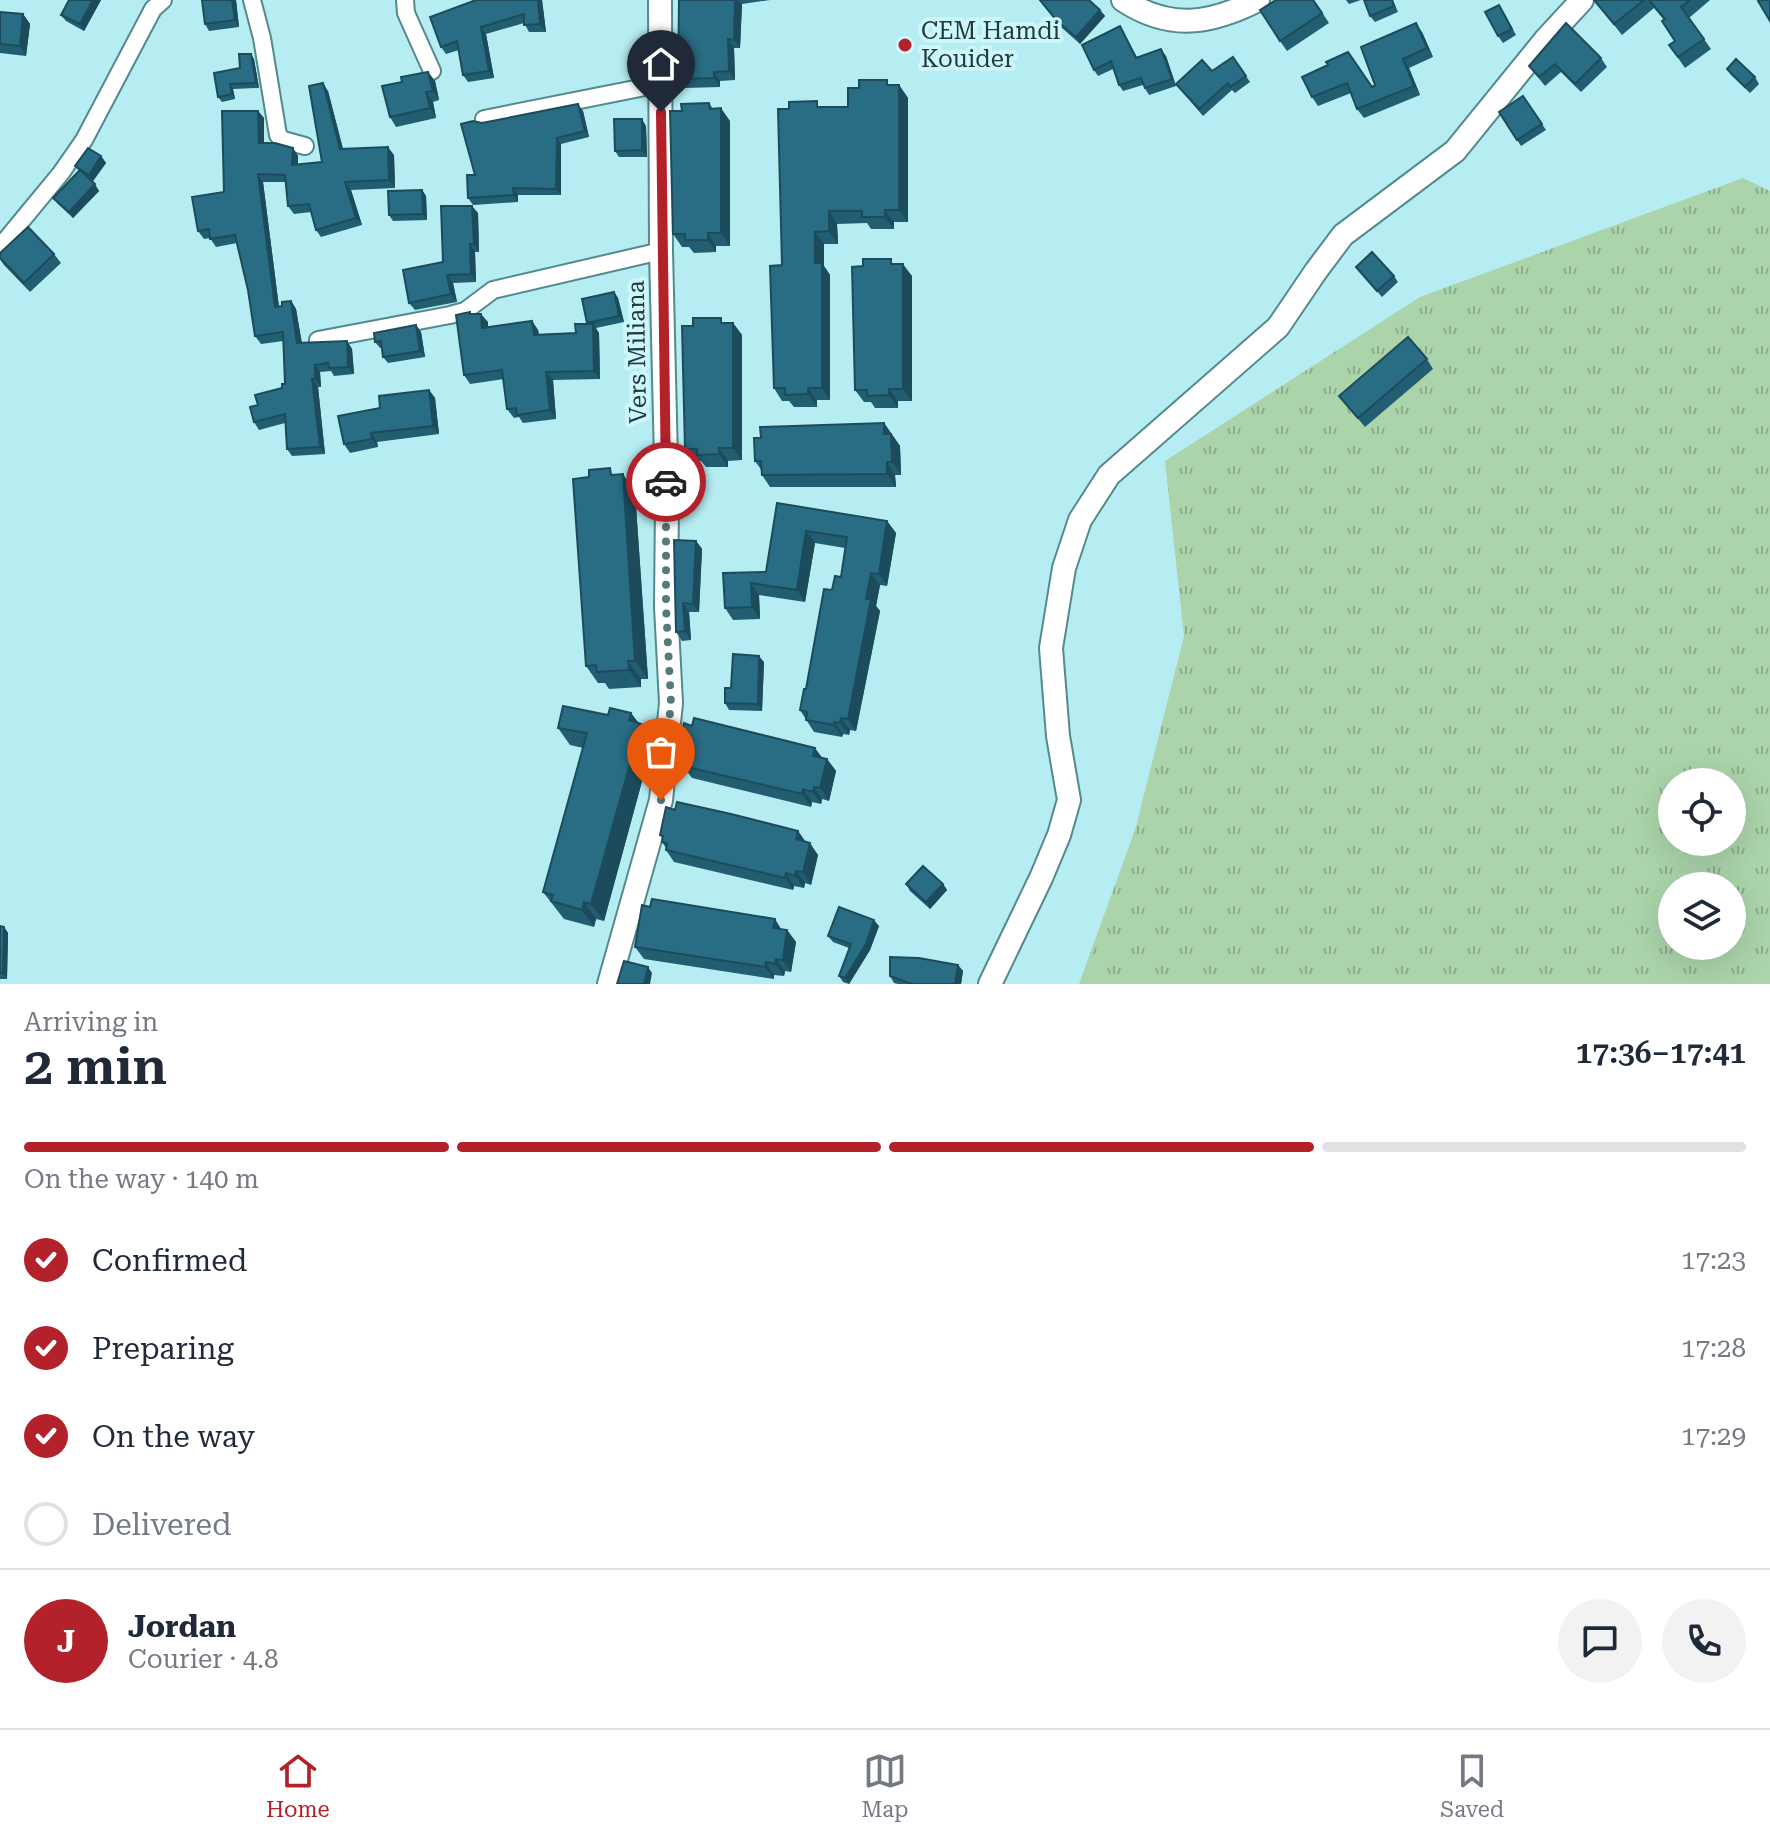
<!DOCTYPE html>
<html lang="en">
<head>
<meta charset="utf-8">
<style>
  body { margin:0; font-family:"Roboto Serif",serif; background:#f2f2f3; color:#1f2937; height:100vh; display:flex; flex-direction:column; font-size:30px; white-space:nowrap }
  * { box-sizing:border-box; margin:0 }
  p { font-size:26px; color:#747a83 }
  .icon { flex:none; width:44px; height:44px; fill:none; stroke:currentColor; stroke-width:2; stroke-linecap:round; stroke-linejoin:round }
  .map { position:relative; height:984px; overflow:hidden }
  .side { display:flex; flex-direction:column; background:#fff; flex:1 }
  .side>* { flex:none }
  .tools { position:absolute; left:1658px; top:768px; display:grid; gap:16px }
  .tools a { display:grid; place-items:center; width:88px; height:88px; border-radius:50%; background:#fff; box-shadow:0 8px 32px #0002; font-size:40px }
  .pin { position:absolute; display:grid; place-items:center; width:68px; height:68px; color:#fff; margin:-82px -34px; border-radius:50% 50% 50% 0; rotate:-45deg; box-shadow:0 0 8px #0007 }
  .pin .icon { rotate:45deg }
  .courier { position:absolute; display:grid; place-items:center; width:80px; height:80px; margin:-40px; border:6px solid #b3212b; border-radius:50%; background:#fff; color:#222; box-shadow:0 2px 10px #0007 }
  .headline em { font-style:normal; font-weight:600 }
  .headline div { display:flex; flex-direction:column-reverse }
  .headline { display:flex; align-items:center; justify-content:space-between; height:136px; padding:0 24px }
  h1 { font-size:52px; font-weight:600; line-height:60px }
  .bar { display:grid; grid-template-columns:repeat(4,1fr); gap:12px 8px; align-content:center; height:96px; padding:0 24px }
  .bar i { height:10px; border-radius:6px; background:#e0e1e3 }
  .bar .current { background:#b3212b }
  .bar p { grid-column:span 4 }
  .line { display:flex; align-items:center; gap:20px; padding:0 24px; border-top:2px solid #e0e1e3 }
  .line div { flex:1 }
  .round { display:grid; place-items:center; flex:none; width:84px; height:84px; border-radius:42px; background:#f2f2f3 }
  ol { padding:0 24px; list-style:none }
  li { display:flex; align-items:center; gap:24px; height:88px }
  li p { margin-inline-start:auto }
  li .icon { padding:8px; border-radius:50%; background:#b3212b; color:#fff; stroke-width:4 }
  li:last-child { color:#747a83 }
  li i { width:44px; height:44px; border:4px solid #e0e1e3; border-radius:50% }
  .tab-bar { display:flex; justify-content:space-around; align-items:center; height:112px; border-top:2px solid #e0e1e3; background:#fff; font-size:22px; color:#747a83 }
  .tab-bar a { display:grid; justify-items:center; gap:4px }
  .tab-bar .current { color:#b3212b }
  .map>svg:first-child { display:block }
  .grass { fill:url(#grass-tufts); fill-rule:evenodd }
  .lines { fill:none; stroke-linecap:round; stroke-linejoin:round }
  .street-casing { stroke:#54898e; stroke-width:20 }
  .secondary-casing { stroke:#54898e; stroke-width:26 }
  .street { stroke:#fff; stroke-width:16 }
  .secondary { stroke:#fff; stroke-width:22 }
  .wall { fill:#225e72 }
  .shaded-wall { fill:#1c4c5c }
  .building { fill:#286d84; stroke:#1c4c5c; stroke-width:2 }
  .done { stroke:#56797c; stroke-width:8; stroke-dasharray:0 14.4 }
  .route { stroke:#b3212b; stroke-width:10 }
  .poi-dot { fill:#b3212b; stroke:#ccf8fd; stroke-width:3 }
  .labels { text-anchor:middle; dominant-baseline:central; stroke-width:8; stroke-linejoin:round; paint-order:stroke }
  .poi-label { font-size:24px; fill:#233a3c; stroke:#ccf8fd; text-anchor:start }
  .street-label { font-size:24px; fill:#233a3c; stroke:#ccf8fd }
</style>
</head>
<body>
<div class="map">
<svg width="1770" height="984" viewBox="0 0 1770 984">
  <defs>
    <pattern id="grass-tufts" width="24" height="20" patternUnits="userSpaceOnUse" patternTransform="scale(2)"><rect width="24" height="20" fill="#abd4aa"/><path d="M3 7l-1-3M5 7V3M7 7l1-3M15 17l-1-3M17 17v-4M19 17l1-3" fill="none" stroke="#8bad8c"/></pattern>
  </defs>
  <rect width="100%" height="100%" fill="#b5edf3"/>
  <path class="grass" d="M1743,178l27,13v793h-691l56,-154 49,-194 -19,-175 255,-164zM1672,782h60v60h-60zM1672,886h60v60h-60z"/>
  <g class="lines">
    <defs>
      <path id="street" d="M252,0l10,38 16,97 5,5 22,6
        M405,0l1,13 26,58
        M484,119l176,-35
        M0,247l61,-74 23,-33 69,-131 10,-9
        M318,340l132,-25 15,-4 28,-21 168,-39"/>
      <path id="secondary" d="M1123,0c47,31 88,24 135,0
        M609,984l52,-184 10,-97 -5,-96 1,-105 -6,-251 -1,-251
        M990,984l51,-106 18,-43 10,-35 -11,-64 -7,-88 13,-80 16,-48 29,-45 169,-148 38,-56 27,-36 112,-84 91,-112 36,-39"/>
    </defs>
    <use href="#street" class="street-casing"/>
    <use href="#secondary" class="secondary-casing"/>
    <use href="#street" class="street"/>
    <use href="#secondary" class="secondary"/>
  </g>
  <path class="wall" d="M69,0h32l-17,31 -18,-10 -5,-6z
    M236,0l3,27 -30,4 -4,-7z
    M476,0h66l4,32h-17l-5,-9 -38,11 8,44 -26,4 -5,-7 -4,-25 -13,4 -5,-7z
    M679,0h91l-28,4 -2,44h-6l1,32 -15,1v6l-36,1 -6,-9z
    M1039,0l61,10 5,6 -25,28 -19,-17z
    M1314,0l15,23 -42,28 -7,-10z
    M1346,0h15l-12,4z
    M1393,0l5,12 -23,10 -5,-6z
    M1594,0h116l-21,18 22,31 -26,19 -16,-23 6,-4 -11,-21 -10,-12 -32,27z
    M1503,11l13,24 -13,8 -5,-7z
    M0,12l23,2 7,10 -4,32 -26,-3z
    M1120,26l17,31 29,-1 10,30 -27,9 -6,-10 -20,6 -4,-6 -6,-16 -15,7 -4,-6z
    M1422,32l11,25 -24,11 11,27 -56,23 -7,-9 -6,-16 -33,13 -6,-9 16,-32 44,22 3,-2z
    M1233,57l17,25 -15,11 -3,-3 -29,26 -27,-32 36,-13z
    M1601,58l6,9 -26,25 -20,-20 -16,14 -16,-20z
    M254,59l5,29 -26,1 2,10 -13,3 -4,-5 22,-29z
    M1727,69l28,8 4,7 -9,9 -19,-18z
    M428,72l7,9 4,19 -6,2 3,16 -40,9 -6,-10 12,-35z
    M891,85h8l9,13v124h-14v7h-23l-4,-6 -30,1 1,20h-14v22l6,9v125h-13v7h-23l-5,-6h-7l-8,-13 8,-123 39,-158h27z
    M328,91l15,58 51,6 1,33 -44,2 11,35 -41,12 -5,-7 -5,-18 -17,2 -6,-8 -2,-24h-23l16,125 12,-6 5,8 6,34 45,-2 5,8 2,25 -20,2 -3,-5 -11,1 1,15h-3l7,67 -33,2 -5,-7 -2,-26 -26,7 -5,-8 4,-17 24,-17 3,-4 -2,-43 -22,3 -6,-8 -7,-46 -11,-47 -21,4 -6,-9 -6,1 -6,-8 26,-39 34,-81 6,7v25l29,5 5,8v9l24,-3z
    M1523,96l23,34 -25,16 -22,-34z
    M709,103l4,6 17,12v125h-14v6l-22,1 -5,-6h-7l-9,-13 9,-123z
    M583,111l6,26 -28,7v51h-43v7l-45,3 -5,-7 7,-23 7,-52z
    M646,126l1,31h-28l-4,-6z
    M101,156l5,7 -13,18 -4,-3 10,13 -26,27 -15,-14 -5,-6 26,-27 -4,-5z
    M422,190l4,6 1,24 -34,1 -4,-6z
    M478,213l1,39h-4l1,30 -23,1 4,19 -42,8 -6,-7 34,-41z
    M0,253l54,1 7,9 -31,29 -26,-27 -4,-6z
    M895,264l17,12v125h-14v7h-23l-4,-6h-7l-9,-12z
    M1356,267l38,9 4,6 -16,15z
    M614,292l4,6 6,24 -28,6 3,5 1,46 -47,1 3,39 -33,4 -4,-6 -5,1 -7,-9 -3,-30 -34,5 -6,-9 6,-63 2,2 16,8v5l44,-6 6,9 1,4 37,-1 12,-9 -1,-1z
    M733,323l9,12v125l-14,1v6h-22l-5,-6h-7l-9,-12 8,-123z
    M416,325l5,7 4,25 -37,6 -5,-6 -1,-9h-2l-5,-6z
    M1427,359l6,10 -68,58 -26,-31z
    M429,390l6,8 4,36 -62,8 1,5 -28,6 -6,-9 36,-36z
    M884,423l16,23 1,29h-6l1,12h-126l-8,-12v-4l-7,-10 6,-23z
    M635,492l13,187h-7v8l-32,2 -4,-6h-7l-12,-17z
    M777,503l110,18 9,12 -9,53 -7,-1 -4,21 4,5 -24,120 -6,-1 -1,5 -6,-1 -1,3 -28,-5 -14,-22 32,-120 9,-13 4,-29 -30,-5 -10,59 -46,-7 1,24 -27,1 -8,-12 -2,-35 43,-1z
    M696,541l6,8 -3,63h-10l2,28 -9,1 -6,-9z
    M764,662l-2,49 -33,-1 -4,-7 6,-15z
    M631,713l22,28 -49,180 -8,-2 -2,8 -30,-8 -21,-27 40,-144 -13,-3 -12,-17 50,-13z
    M677,751l145,7 5,1 9,12 -7,30 -7,-2 -1,5 -9,-2 -1,5 -119,-29 -9,-12 1,-2 -5,-6 1,-3z
    M675,810l123,21 7,10 13,14 -7,30 -6,-2 -1,5 -10,-2 -1,4 -119,-28 -8,-12v-2l-4,-6 1,-3 -3,-4z
    M906,884h37l4,6 -17,19 -20,-18z
    M0,926l4,1 4,6 -1,46h-7z
    M879,926l-9,24 -21,34 -6,-2 -4,-6 10,-28 -16,-6 -5,-6z
    M781,929l6,1 9,12 -5,30 -6,-1 -1,5 -10,-1v4l-130,-20 -9,-12z
    M958,965l5,6 -2,13h-63l-4,-1 -4,-7z"/>
  <path class="shaded-wall" d="M93,0h8l-17,31 -4,-7z
    M232,0h4l3,27 -4,-7z
    M538,0h4l4,32 -6,-8z
    M735,0h3l4,4 -2,44 -6,-8z
    M1100,10l5,6 -25,28 -4,-7z
    M23,14l7,10 -4,32 -6,-10z
    M1416,23l6,9 11,25 -6,-9z
    M481,27l5,7 8,44 -5,-7z
    M728,39l6,9 1,32 -6,-9z
    M1161,49l5,7 10,30 -4,-7z
    M251,54l3,5 5,29 -3,-5z
    M1403,59l6,9 11,27 -6,-9z
    M428,72l7,9 4,19 -6,-9z
    M714,72l6,9v6l-6,-9z
    M323,83l5,8 17,66 -5,-8z
    M230,84l3,5 2,10 -3,-5z
    M899,85l9,13v124l-9,-12z
    M426,92l7,10 3,16 -6,-10z
    M578,104l5,7 6,26 -4,-6z
    M721,108l9,13v125l-9,-13z
    M258,111l6,7v32l-5,-7z
    M642,119l4,7 1,31 -5,-7z
    M557,138l4,6v51l-5,-6z
    M388,147l6,8 1,33 -6,-8z
    M293,148l5,8v17l-6,-8z
    M101,156l5,7 -13,18 -4,-6z
    M258,174l5,8 17,133 -5,-8z
    M345,182l6,8 11,35 -6,-7z
    M95,184l4,7 -26,27 -4,-6z
    M513,188l5,7v7l-4,-7z
    M422,190l4,6 1,24 -4,-6z
    M472,206l6,7 1,39 -5,-8z
    M885,210l9,12v7l-9,-12z
    M829,211l8,13 1,20 -9,-13z
    M815,232l9,12v22l6,9v125l-8,-12 -7,-125z
    M708,233l8,13v6l-8,-12z
    M470,244l5,8 1,30 -5,-8z
    M903,264l9,12v125l-9,-12z
    M447,275l6,8 4,19 -6,-8z
    M614,292l4,6 6,24 -5,-6z
    M291,301l5,8 7,42 -6,-8z
    M481,314l7,8v14l-6,-8z
    M532,321l6,9 2,13 -6,-8z
    M733,323l9,12v125l-9,-12z
    M593,324l6,9 1,46 -6,-8z
    M416,325l5,7 4,25 -5,-6z
    M347,341l5,8 2,25 -6,-7z
    M315,365l5,7 1,15 -6,-8z
    M546,372l7,8 3,39 -6,-9z
    M312,379l6,8 7,67 -5,-7z
    M808,388l9,12v7l-9,-13z
    M889,389l9,12v7l-9,-13z
    M429,390l6,8 4,36 -6,-8z
    M884,423l16,23 1,29 -9,-13 -8,-28z
    M371,433l6,9 1,5 -6,-8z
    M719,448l9,13v6l-9,-13z
    M887,462l8,13 1,12 -9,-13z
    M623,474l12,18 13,187 -13,-18z
    M887,521l9,12 -9,53 -8,-12z
    M806,531l9,12 -10,59 -8,-12z
    M696,541l6,8 -3,63 -6,-8z
    M871,573l9,12 -4,21 4,5 -24,120 -8,-12z
    M751,583l8,12 1,24 -8,-12z
    M683,603l6,9 2,28 -6,-9z
    M759,656l5,6 -2,49 -4,-7z
    M628,661l13,18v8l-12,-17z
    M631,713l9,13 1,-2 12,17 -49,180 -13,-17z
    M841,718l9,12 -1,5 -9,-12z
    M834,722l9,12 -1,3 -8,-12z
    M815,748l9,12 -11,-4z
    M827,759l9,12 -7,30 -9,-13z
    M814,787l8,12 -1,5 -8,-12z
    M803,789l9,13 -1,5 -9,-13z
    M798,831l9,13 -11,-5z
    M810,843l8,12 -7,30 -8,-13z
    M796,871l9,12 -1,5 -9,-12z
    M786,873l8,13 -1,4 -8,-12z
    M943,884l4,6 -17,19 -4,-7z
    M584,902l12,17 -2,8 -12,-17z
    M775,919l8,13 -10,-4z
    M874,920l5,6 -9,24 -21,34 -4,-6z
    M4,927l4,6 -1,46 -4,-6z
    M787,930l9,12 -5,30 -8,-12z
    M776,959l9,12 -1,5 -9,-12z
    M766,962l8,13v4l-9,-12z
    M958,965l5,6 -2,13h-6z
    M648,967l4,6 -2,11h-6z"/>
  <path class="building" d="M69,0h24l-13,24 -19,-9z
    M202,0h30l3,20 -30,4z
    M476,0h62l2,24 -16,1v-11l-43,13 8,44 -26,4 -6,-34 -16,6 -11,-30z
    M679,0h56l-1,40 -6,-1 1,32 -15,1v6l-36,1z
    M1040,0h49l11,10 -24,27 -19,-16z
    M1276,0h37l9,13 -42,28 -20,-31z
    M1364,0h28l2,6 -24,10z
    M1594,0h50l-30,24z
    M1649,0h41l-9,7 23,32 -26,18 -9,-12 6,-4 -13,-20 3,-2z
    M1760,0h10v21l-12,-20z
    M1499,5l13,24 -14,7 -13,-24z
    M0,12l23,2 -3,32 -20,-2z
    M1416,23l11,25 -24,11 11,27 -57,23 -10,-26 -35,14 -10,-20 26,-12 -2,-3 22,-10 24,35 3,-2 -14,-38z
    M1566,23l35,35 -26,26 -20,-20 -16,13 -10,-11z
    M1120,26l16,32 25,-9 11,30 -27,9 -4,-10 -22,7 -8,-24 -17,9 -12,-25z
    M239,54h12l5,29 -26,1 2,10 -14,3 -4,-24 26,-5z
    M1233,57l13,19 -16,11 -2,-4 -29,26 -23,-25 26,-24 10,11z
    M1736,59l19,18 -10,10 -18,-18z
    M428,72l5,19 -7,1 4,16 -40,9 -8,-31 20,-4 -1,-5z
    M859,80h28v5h12v125h-14v7h-23v-6h-33v20l-14,1v31h7v125h-14v6l-23,1v-7h-11l-4,-122 12,-1 -4,-156h11v-7l28,-1v6h31v-19h11z
    M323,83l17,66 48,-2 1,33 -44,2 11,36 -40,12 -7,-26 -21,2 -3,-31 -27,-1 17,133 7,-1v-4l9,-1 6,42 50,-2 1,26 -19,1 -1,-5 -13,2v14h-3l8,68 -33,2 -2,-35 -31,8 -4,-15 8,-2 -3,-10 27,-7v-4h3l-2,-52 -28,4 -7,-46 -13,-55 -25,4 -1,-10 -11,2 -6,-34 32,-5 -2,-81h36l1,32h16l18,5 -1,17 30,-3 -13,-76z
    M1523,96l19,28 -25,16 -18,-28z
    M709,103l1,6 11,-1v125h-13v7h-23v-6h-12l-3,-123h12l-1,-7z
    M578,104l7,27 -28,7 -1,51 -43,-1 1,7 -46,3 -1,-23h8l-14,-51 12,-3 9,2z
    M614,119h28v31l-27,1z
    M88,148l13,8 -12,19 -14,-9z
    M80,170l15,14 -26,28 -16,-14z
    M422,190l1,24 -34,1 -1,-24z
    M441,206h31l2,38h-4l1,30 -24,1 4,19 -42,9 -6,-33 40,-8z
    M28,227l26,27 -30,29 -24,-25v-5z
    M1372,252l22,24 -17,15 -21,-24z
    M863,259h28v5h12v125h-14v6l-22,1v-6h-12l-3,-123 11,-1z
    M614,292l5,24 -32,7 -5,-24z
    M470,312v2h11l1,14 50,-7 2,14 42,-2 -1,-9h18l1,47 -48,1 4,38 -33,5 -1,-7 -9,1 -5,-39 -38,5 -8,-60z
    M693,318h28v5h12v125h-14v6l-22,1v-6h-12l-3,-123h11z
    M416,325l4,26 -37,6 -2,-16 -6,1 -1,-9z
    M1408,337l19,22 -69,59 -19,-22z
    M429,390l4,36 -62,7 1,6 -28,5 -6,-28 42,-8 -1,-12z
    M884,423v11h7l1,28h-5v12l-125,1 -1,-14h-6l-1,-23h7l-1,-11z
    M610,468l1,7 12,-1 12,187h-7l1,9 -32,2 -1,-7 -10,1 -13,-187 16,-2v-7z
    M777,503l110,18 -8,53 -8,-1 -5,26h5l-23,120 -7,-1 -1,5 -6,-1v3l-28,-5 1,-8 -7,-2 4,-21h2l18,-100 8,1 3,-14 6,1 6,-40 -41,-6 -9,59 -46,-7 1,24 -27,1 -2,-35 43,-1z
    M674,540l22,1 -3,63 -10,-1 2,28 -9,1z
    M733,654l26,2 -1,48 -33,-1v-15h6z
    M563,706l45,9 2,-7 21,5 -2,7 12,4 -50,180 -7,-2 -2,8 -31,-9 2,-6 -10,-3 44,-159 -29,-5z
    M694,718l121,30 -2,8 14,3 -7,29 -6,-1 -1,5 -10,-3 -1,5 -119,-28 2,-7 -6,-1 2,-6 -4,-1 7,-28 8,3z
    M677,802l54,12 67,17 -2,8 14,4 -7,29 -7,-1 -1,5 -9,-3 -1,5 -119,-28 1,-7 -5,-1 1,-6 -3,-1 6,-28 9,3z
    M923,866l20,18 -17,18 -20,-18z
    M652,899l123,20 -2,9 14,2 -4,30 -7,-1 -1,5 -9,-2 -1,5 -130,-20 7,-42 8,2z
    M839,907l35,13 -8,24 -21,34 -6,-2 12,-32 -23,-8z
    M0,926l4,1 -1,46h-3z
    M890,957l29,1 39,7 -3,19h-43l-22,-8z
    M624,961l24,6 -4,17h-27z"/>
  <g class="lines">
    <path class="done" d="M661,800l10,-97 -5,-96v-125"/>
    <path class="route" d="M661,112l5,370"/>
  </g>
  <circle class="poi-dot" cx="905" cy="45" r="8"/>
  <g class="labels">
    <g class="poi-label">
      <text x="921" y="31">CEM Hamdi<tspan x="921" dy="28">Kouider</tspan></text>
    </g>
    <g class="street-label">
      <text transform="translate(637 352) rotate(-91)">Vers Miliana</text>
    </g>
  </g>
</svg>
<div class="tools">
<a><svg class="icon" aria-label="locate" viewBox="0 0 24 24"><circle cx="12" cy="12" r="6"/><path d="M12 2v4M12 18v4M2 12h4M18 12h4"/></svg></a>
<a><svg class="icon" aria-label="layers" viewBox="0 0 24 24"><path d="M12 4l9 5-9 5-9-5zM3 14l9 5 9-5"/></svg></a>
</div>
<div class="pin" style="left:661px;top:800px;background:#ea580c"><svg class="icon" aria-label="bag" viewBox="0 0 24 24"><path d="M5 8h14l-1 12H6zM9 8a3 3 0 0 1 6 0"/></svg></div>
<div class="pin" style="left:661px;top:112px;background:#1f2937"><svg class="icon" aria-label="home" viewBox="0 0 24 24"><path d="M3 11l9-7 9 7M6 9v11h12V9"/></svg></div>
<div class="courier" style="left:666px;top:482px"><svg class="icon" aria-label="car" viewBox="0 0 24 24"><path d="M5 17H2v-5l4-1 3-4h7l3 4 3 1v5h-3M9 17h6M6 11h13"/><circle cx="7" cy="17" r="2"/><circle cx="17" cy="17" r="2"/></svg></div>
</div>
<section class="side">
<div class="headline"><div><h1>2 min</h1><p>Arriving in</p></div><em>17:36–17:41</em></div>
<div class="bar"><i class="current"></i><i class="current"></i><i class="current"></i><i></i><p>On the way · 140 m</p></div>
<ol>
<li><svg class="icon" aria-label="check" viewBox="0 0 24 24"><path d="M5 12l5 5 9-10"/></svg>Confirmed<p>17:23</p></li>
<li><svg class="icon" aria-label="check" viewBox="0 0 24 24"><path d="M5 12l5 5 9-10"/></svg>Preparing<p>17:28</p></li>
<li><svg class="icon" aria-label="check" viewBox="0 0 24 24"><path d="M5 12l5 5 9-10"/></svg>On the way<p>17:29</p></li>
<li><i></i>Delivered</li>
</ol>
<div class="line" style="height:144px"><b class="round" style="background:#b3212b;color:#fff">J</b><div><b>Jordan</b><p>Courier · 4.8</p></div><a class="round"><svg class="icon" aria-label="chat" viewBox="0 0 24 24"><path d="M4 5h16v11H9l-5 4z"/></svg></a><a class="round"><svg class="icon" aria-label="phone" viewBox="0 0 24 24"><path d="M5 4h4l2 5-3 2q2 4 5 5l2-3 5 2v4C11 20 4 13 5 4z"/></svg></a></div>
</section>
<nav class="tab-bar">
<a class="current"><svg class="icon" aria-label="home" viewBox="0 0 24 24"><path d="M3 11l9-7 9 7M6 9v11h12V9"/></svg>Home</a>
<a><svg class="icon" aria-label="map" viewBox="0 0 24 24"><path d="M3 6l6-2 6 2 6-2v14l-6 2-6-2-6 2zM9 4v14M15 6v14"/></svg>Map</a>
<a><svg class="icon" aria-label="saved" viewBox="0 0 24 24"><path d="M7 4h10v16l-5-4-5 4z"/></svg>Saved</a>
</nav>
</body>
</html>
